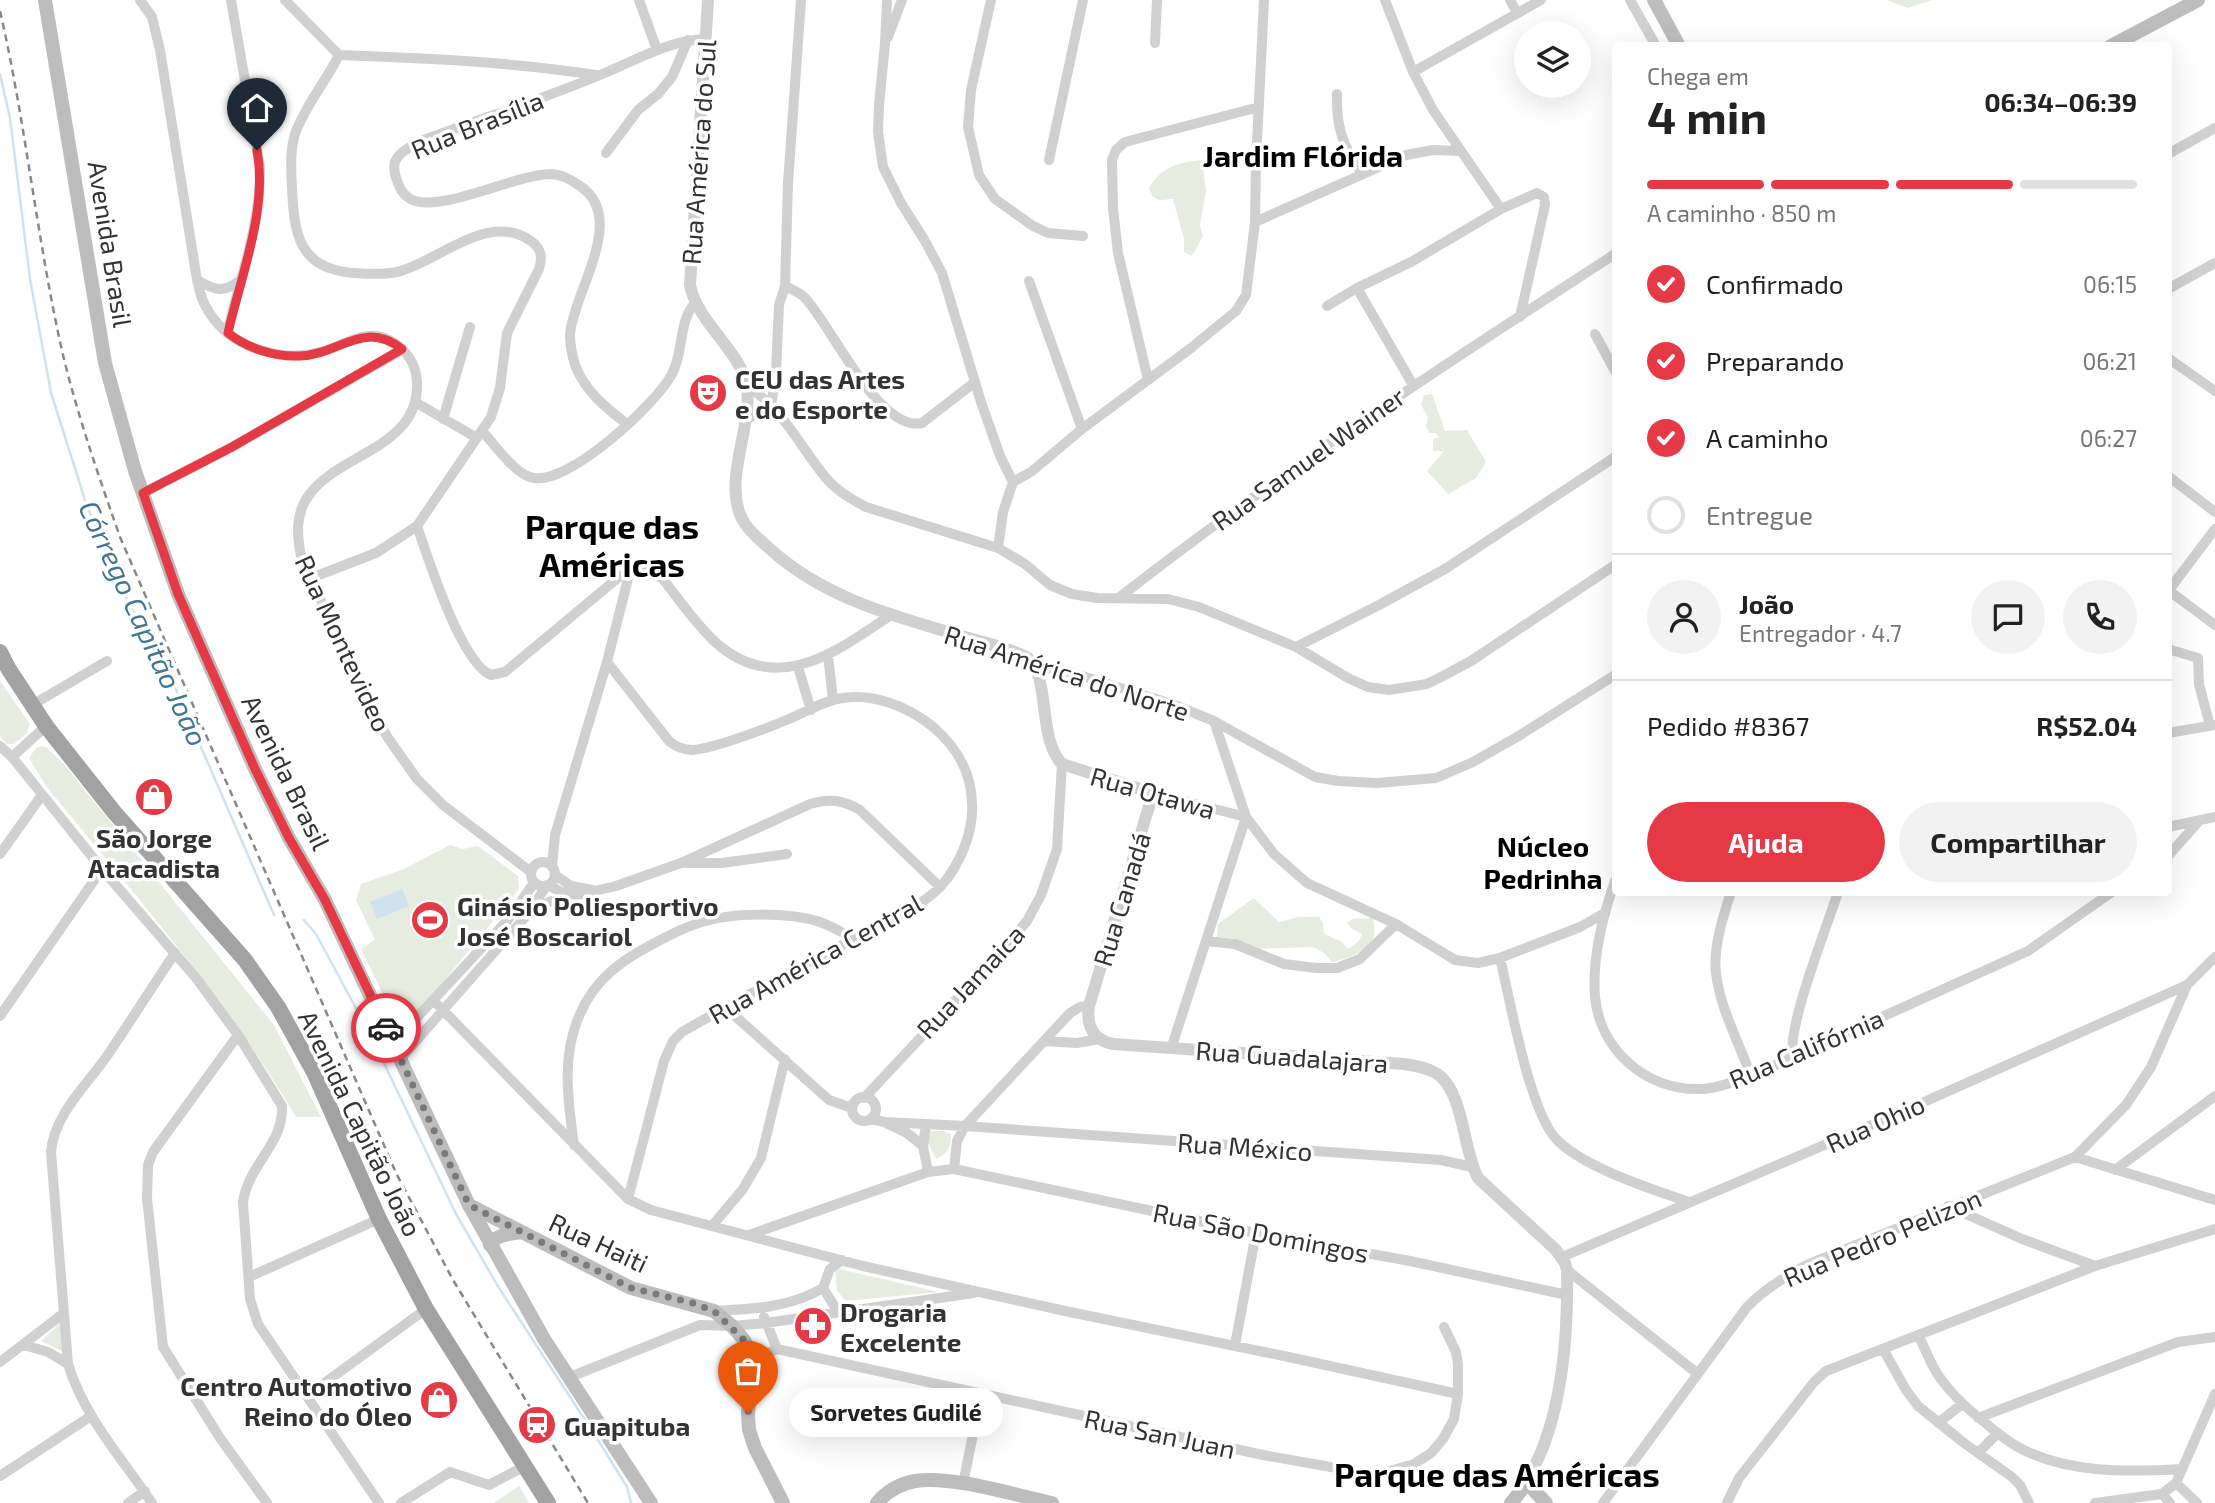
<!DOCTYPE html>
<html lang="pt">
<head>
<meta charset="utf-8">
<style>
  body { margin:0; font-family:"Exo 2",sans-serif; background:#f2f2f2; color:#222; height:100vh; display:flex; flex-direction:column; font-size:26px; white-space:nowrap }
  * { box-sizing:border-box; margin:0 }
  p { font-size:23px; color:#767676 }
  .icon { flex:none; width:38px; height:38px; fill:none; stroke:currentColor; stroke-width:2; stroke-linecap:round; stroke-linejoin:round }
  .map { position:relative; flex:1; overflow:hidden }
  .drawer { position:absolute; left:1612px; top:42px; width:560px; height:854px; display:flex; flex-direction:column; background:#fff; border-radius:7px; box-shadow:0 7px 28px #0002 }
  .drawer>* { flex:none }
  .buttons { position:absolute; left:1514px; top:21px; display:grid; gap:14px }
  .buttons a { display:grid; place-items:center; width:77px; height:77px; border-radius:50%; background:#fff; box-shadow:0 7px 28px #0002; font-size:35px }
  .pin { position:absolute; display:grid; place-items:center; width:60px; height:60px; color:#fff; margin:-72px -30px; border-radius:50% 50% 50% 0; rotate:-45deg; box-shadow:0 0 7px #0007 }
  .pin .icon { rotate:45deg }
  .courier { position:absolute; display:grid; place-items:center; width:70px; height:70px; margin:-35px; border:5px solid #e63946; border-radius:50%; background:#fff; color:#222; box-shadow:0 2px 9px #0007 }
  .bubble { position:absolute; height:49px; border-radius:24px; background:#fff; box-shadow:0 7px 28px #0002; font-size:23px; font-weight:700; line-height:49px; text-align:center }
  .head em { font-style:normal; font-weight:700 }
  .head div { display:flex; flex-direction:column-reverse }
  .head { display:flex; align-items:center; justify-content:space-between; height:119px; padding:0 35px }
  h1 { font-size:46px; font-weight:700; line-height:52px }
  .bar { display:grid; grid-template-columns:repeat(4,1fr); gap:10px 7px; align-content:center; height:84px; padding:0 35px }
  .bar i { height:9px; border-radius:5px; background:#e0e0e0 }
  .bar .current { background:#e63946 }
  .bar p { grid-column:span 4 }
  .line { display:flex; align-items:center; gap:18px; padding:0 35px; border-top:2px solid #e0e0e0 }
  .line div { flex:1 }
  .round { display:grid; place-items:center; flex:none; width:74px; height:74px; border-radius:37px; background:#f2f2f2 }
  ol { padding:0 35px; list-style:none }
  li { display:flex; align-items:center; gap:21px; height:77px }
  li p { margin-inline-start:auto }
  li .icon { padding:7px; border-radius:50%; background:#e63946; color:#fff; stroke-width:4 }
  li:last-child { color:#767676 }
  li i { width:38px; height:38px; border:4px solid #e0e0e0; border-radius:50% }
  .cta { display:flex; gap:14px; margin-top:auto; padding:14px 35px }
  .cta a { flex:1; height:80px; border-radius:42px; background:#e63946; color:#fff; font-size:28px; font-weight:700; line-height:80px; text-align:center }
  .cta a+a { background:#f2f2f2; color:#222 }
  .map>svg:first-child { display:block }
  .green { fill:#e6ecdf }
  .water { fill:#cfe2ee }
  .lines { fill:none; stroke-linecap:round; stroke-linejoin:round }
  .stream { stroke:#cfe2ee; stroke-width:2.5 }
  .minor { stroke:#d0d0d0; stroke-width:10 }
  .tertiary { stroke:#d0d0d0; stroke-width:12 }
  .secondary { stroke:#bdbdbd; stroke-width:14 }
  .trunk { stroke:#a2a2a2; stroke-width:16 }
  .rail { stroke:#888; stroke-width:2.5; stroke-dasharray:7 5; stroke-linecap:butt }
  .done { stroke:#7a7a7a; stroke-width:7; stroke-dasharray:0 12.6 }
  .route { stroke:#e63946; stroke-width:9 }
  .labels { text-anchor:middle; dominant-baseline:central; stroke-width:7; stroke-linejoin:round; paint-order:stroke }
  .street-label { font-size:26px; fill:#333; stroke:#fff }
  .poi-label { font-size:26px; font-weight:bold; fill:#333; stroke:#fff; text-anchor:start }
  .water-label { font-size:28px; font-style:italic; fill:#3f7597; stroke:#fff }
  .neighbourhood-label { font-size:28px; font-weight:bold; fill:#000; stroke:#fff }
  .quarter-label { font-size:30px; font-weight:bold; fill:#000; stroke:#fff }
  .district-label { font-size:33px; font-weight:bold; fill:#000; stroke:#fff }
</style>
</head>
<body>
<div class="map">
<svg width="2215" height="1503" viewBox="0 0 2215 1503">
  <rect width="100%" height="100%" fill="#fff"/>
  <path class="green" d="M1886,0h46l-24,8z
    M1202,160l4,31 -6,34 3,11 -11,20 -8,-4v-13l-11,-40 -13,1 -7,-3 -4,-9c14,-22 27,-25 53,-28z
    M1432,394l13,37 22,-1 19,32 -10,16 -28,16 -21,-23 17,-20h-11v-12l7,-2 -5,-4h-6l-3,-7 2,-8 -7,-14 3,-9z
    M0,681l30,43 -4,10 -12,10h-7l-7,-8z
    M42,746l6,2 19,20 207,257 47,92h-25c-70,-119 -163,-224 -250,-331l-17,-28 7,-10z
    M450,845l13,4 15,-3 40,30 1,13 -107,131c-11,3 -15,-1 -21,-9l-30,-62 14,-9 -19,-40 5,-16 43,-15z
    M1254,898l25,24 20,-5h20l4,6 1,11 17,7 7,8 11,-8 3,-7 -10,-5 -5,-6 6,-4 20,-1c1,7 3,17 -1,23 -7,12 -27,18 -40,21l-8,-9 -11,-6 -60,2 -21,-11 -15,-1 1,-13z
    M929,1131h15l7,3c0,13 -3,20 -15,25l-10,-20z
    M835,1268l104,24 -93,9 -9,-10z
    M62,1321v30l-21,-10z
    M519,1486l10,17h-35z"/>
  <path class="water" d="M402,889l7,17 -32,13 -7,-17z"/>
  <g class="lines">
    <path class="stream" d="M0,74l10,44 20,161 21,114 36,113 43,100 41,72 103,237
      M304,920l12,14 55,102 85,178 43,74 86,132
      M598,1440l29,47 4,16"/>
    <path class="minor" d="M140,0l12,17 8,33 37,230c2,8 4,18 8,25 21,42 75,59 119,46 21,-6 43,-23 65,-11 18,10 27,23 28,42 3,66 -78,71 -108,113 -14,19 -12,40 -8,61l58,130 29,52 29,41 26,26 88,67
      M285,0l54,55c87,3 172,7 257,20
      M639,0l18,50
      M887,0l-2,44 -6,61 -1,27 5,35 18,36 24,38 17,32 39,129 19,54 13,26
      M991,0l-20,90 -3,37 11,48 16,24 38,27 15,7 35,3
      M1385,0l28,72 20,38 68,99
      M1510,0l7,13
      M1630,0l26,46
      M888,37l14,-37
      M1155,43l2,-43
      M1413,72l128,-72
      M1337,94c-1,34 6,52 25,80
      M606,153l32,-43 20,-16 14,-17 16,-37
      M2168,154l47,-26
      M1049,160l34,-160
      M1255,222l151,-67 27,-5 28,1
      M197,280c17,10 27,14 43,0
      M1029,281l53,148
      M785,286c6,3 14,6 19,11 26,25 74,136 118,126l53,-41
      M2168,289l47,-26
      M1327,306l30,-18
      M227,333c13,-55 34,-110 33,-166l-29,-167
      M1595,334l20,37
      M2168,358l47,33
      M1148,380l-30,-127 -5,-45 -1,-48 4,-10 9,-8 134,-35
      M1413,385l-56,-97 54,-26 90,-53 36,-16 7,4 1,8 -25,112
      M747,386c34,20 54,62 79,92 11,13 25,21 40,29l132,41 27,16 25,21 22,9 25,4 71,1 31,8 97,40 52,31 20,9 21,3 38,-6 16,-8 28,-15 144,-96
      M415,402l62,36
      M771,406l5,-33 3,-68 6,-19 3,-103 13,-183
      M443,419l27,-92
      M627,424c-21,-16 -42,-33 -52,-59 -3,-10 -5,-21 -5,-31 4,-43 58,-116 10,-148 -8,-6 -20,-12 -30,-12 -35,1 -103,36 -135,27 -9,-3 -14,-9 -17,-18 -3,-7 -5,-14 -3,-21 4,-11 19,-17 29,-22 59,-22 119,-41 176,-65 35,-14 68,-35 106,-36
      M483,432c12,13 33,44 51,46 36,6 122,-74 138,-104 12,-22 6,-52 23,-71
      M2168,476l47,36
      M143,493l89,-46 170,-97
      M417,526c11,32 44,137 74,149l14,-3 114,-95c17,-9 28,-10 44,2 16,21 32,44 51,62 62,57 122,11 177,-26
      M998,548l5,-36 10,-30 18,-10 51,-43 109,-81 45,-37 10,-16 9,-73 1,-59 8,-163
      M311,578l65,-25 41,-27 74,-109 9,-29 7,-55 32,-64c4,-12 2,-21 -8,-28 -43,-31 -94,22 -134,31 -13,3 -29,2 -43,1 -55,-4 -60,-38 -62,-86 -1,-17 -2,-37 3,-53 10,-28 31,-53 44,-79
      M2168,590l47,35
      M2169,590l46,-61
      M1120,597c158,-124 327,-234 495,-343
      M1296,647l83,-42 66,-36 170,-112
      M2168,649l30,9 1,26 11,42
      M828,655l5,45
      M607,662l62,79c7,6 15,9 24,9 22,-2 75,-22 96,-31 17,-7 36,-19 54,-21 31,-5 65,9 89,28 25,21 39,45 40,77 2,28 -12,62 -31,83 -18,20 -66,42 -91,55 -56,29 -112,59 -168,91l-9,9 -9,20 -36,138
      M798,667l13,43
      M1036,667l30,4 106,33 42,17 101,56 23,4 39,2 59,-5 35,-15 46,-26 98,-62
      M32,705l75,-44
      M1214,721l32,96 28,37 33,29 89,41 59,36 23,3 22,-5 80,-31 23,-13
      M2168,733l47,-8
      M0,746l12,11 90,112 94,109 42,57 44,71c2,38 -34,59 -39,96l7,97 8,25 121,179
      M12,757l34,-31
      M1153,793l93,24 -75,232
      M2168,827l47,-10
      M0,854l42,-59
      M2168,856l32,-36
      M531 874a12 12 0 1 1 24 0a12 12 0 1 1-24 0Z
      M685,863h37l65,-9
      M552,867l3,-32 52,-173 23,-91
      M555,875l16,11 21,4
      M1615,881c-13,37 -23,77 -20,116 5,53 51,93 104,92 18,0 35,-8 52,-13l277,-125 84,-59
      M548,885l13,7 16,3 39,-9 65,-23 129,-59c19,-6 33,-4 50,6l80,77
      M1731,892c-8,25 -18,55 -15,81 4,35 23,70 35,103
      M530,913l19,-11 20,-7
      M1206,941l29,3 49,20 32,4h21l23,-9 36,-35
      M1500,958c10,42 30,157 58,183 28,27 93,48 131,61
      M433,1000l195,199 23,11 212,56 202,45 219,45 174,38
      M725,1007l104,93 23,8
      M0,1016l102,-147
      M238,1035l-85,117 -5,13 -1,33 16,149 57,91 47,65
      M1045,1041l32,2 22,-4
      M393,1043l114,-122 27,-38
      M1793,1056c-6,-30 34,-129 45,-164
      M400,1059l127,-144 20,-30
      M852 1109a12 12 0 1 1 24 0a12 12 0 1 1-24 0Z
      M864,1098l137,-146 26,-31 14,-26 16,-46 5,-85
      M870,1119l15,3 80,4 476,34 31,7
      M888,1124l19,9 16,13
      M926,1124l-3,22 5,26
      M574,1145c-6,-44 -13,-89 6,-131 14,-33 40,-53 71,-69 15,-8 31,-17 48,-22 32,-11 89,-11 121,-1 12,4 23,11 34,17
      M2075,1157l51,-52 25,-38 36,-82 28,-28
      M954,1169l3,-28 8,-15 105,-113 10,-6 9,-1
      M2115,1170l100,-74
      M1948,1206l74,33 73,27
      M712,1226l31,-37 18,-31 24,-99
      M749,1235l179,-63 26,-3 302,64 154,28 157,34
      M1562,1257l335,-143 290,-129
      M1567,1270l131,104
      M249,1277l130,-58
      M823,1288l15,24
      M714,1311c37,-2 76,-3 109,-23l7,-19 12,-9
      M764,1317l13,32
      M1919,1336c5,11 10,23 16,34 12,20 30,37 48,51 11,9 22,19 35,26 49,27 110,25 164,22
      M24,1345l24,7 20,12
      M1235,1345l21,-112
      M1883,1349l23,41 12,16 46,37 48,34 8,8 9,18
      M754,1359l23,-10 486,106 113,20 38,-11 17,-11 12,-14 11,-20 4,-25v-30l-2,-12 -12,-25
      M0,1362l64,-49
      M570,1377l130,-52 32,1 34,-3 208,-30
      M308,1395l118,-86
      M1978,1418l200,-76 37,-5
      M1938,1423l24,-19
      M1978,1453l20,-20
      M0,1476l91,-60
      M2176,1483l39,-89
      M2176,1483l21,20
      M963,1484l18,-89
      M2162,1494l8,9
      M128,1503l17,-12
      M152,1503c-30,-45 -68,-86 -84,-139l-17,-212c3,-37 35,-66 56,-96 23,-34 45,-69 68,-103
      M401,1503l49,-31 39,13 36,-19
      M1603,1503l144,-196c19,-19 38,-31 62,-43l266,-107 140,43
      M1727,1503l12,-25 75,-96 12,-11 269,-105 120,-37
      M2095,1503l67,-9 14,-11"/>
    <path class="tertiary" d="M708,0l-18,285c7,37 52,68 57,101 5,39 -19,84 -9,122 4,18 19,29 32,41 54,49 124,67 192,87 22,7 46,11 66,22 23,20 9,80 34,106l91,29 -64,213c-3,19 4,34 24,38l291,20c12,2 26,4 36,12 24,20 23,74 38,102l78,72 9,13 2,7c1,56 -3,119 -22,172 -5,14 -12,27 -18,41
      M745,419l26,-13"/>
    <path class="secondary" d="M45,0l60,363 30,108 43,123 77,175 34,69 36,62 144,305 75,134 107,164
      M1654,0l25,46
      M2111,46l87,-46
      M469,1205l162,83 83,23 18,15 12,14 10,19 -6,54 1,17 6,18 28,55
      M490,1245c6,-11 20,-11 32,-13
      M877,1503c10,-12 22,-19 38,-22 36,-6 100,14 137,22
      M1511,1503l16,-20 19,20"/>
    <path class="trunk" d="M0,652l8,16 38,58 68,86 131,148 33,47 36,65 65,147 47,90 122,194"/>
    <path class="rail" d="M0,11c26,113 37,230 63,344 15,62 36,122 57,182l276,636 57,107 135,223"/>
  </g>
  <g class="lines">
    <path class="done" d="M386,1028l83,177 162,83 62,15 21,8 30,29 10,19 -6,54"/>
    <path class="route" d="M257,150c11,60 -16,125 -29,183 19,15 46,24 71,23 40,-1 64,-37 103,-7l-170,98 -89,46 35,101 77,175 34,69 36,62 61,128"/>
  </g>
  <defs>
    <symbol id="theatre-disc" viewBox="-11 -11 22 22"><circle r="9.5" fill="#e63946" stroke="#fff"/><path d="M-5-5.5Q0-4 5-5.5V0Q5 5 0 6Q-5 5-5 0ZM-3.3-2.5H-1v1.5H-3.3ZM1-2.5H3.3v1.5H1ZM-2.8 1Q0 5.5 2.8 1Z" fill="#fff"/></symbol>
    <symbol id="shop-disc" viewBox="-11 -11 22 22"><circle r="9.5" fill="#e63946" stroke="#fff"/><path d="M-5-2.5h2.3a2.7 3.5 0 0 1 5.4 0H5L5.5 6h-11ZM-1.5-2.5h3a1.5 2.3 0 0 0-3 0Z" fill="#fff"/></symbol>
    <symbol id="stadium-disc" viewBox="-11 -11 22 22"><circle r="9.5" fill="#e63946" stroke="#fff"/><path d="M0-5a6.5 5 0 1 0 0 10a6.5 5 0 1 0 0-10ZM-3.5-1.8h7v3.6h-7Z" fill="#fff"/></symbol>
    <symbol id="pharmacy-disc" viewBox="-11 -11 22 22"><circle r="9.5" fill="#e63946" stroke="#fff"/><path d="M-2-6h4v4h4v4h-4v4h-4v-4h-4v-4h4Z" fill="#fff"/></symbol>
    <symbol id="station-disc" viewBox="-11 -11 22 22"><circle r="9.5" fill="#e63946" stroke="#fff"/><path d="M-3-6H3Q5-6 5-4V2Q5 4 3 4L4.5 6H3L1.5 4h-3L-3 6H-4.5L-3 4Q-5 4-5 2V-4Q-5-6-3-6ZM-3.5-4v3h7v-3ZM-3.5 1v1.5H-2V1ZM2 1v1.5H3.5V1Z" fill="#fff"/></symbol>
  </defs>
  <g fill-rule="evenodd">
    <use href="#theatre-disc" x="686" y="371" width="44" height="44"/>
    <use href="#shop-disc" x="132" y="775" width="44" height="44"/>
    <use href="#stadium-disc" x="408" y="898" width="44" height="44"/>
    <use href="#pharmacy-disc" x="791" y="1304" width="44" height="44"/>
    <use href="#shop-disc" x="417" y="1378" width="44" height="44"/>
    <use href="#station-disc" x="515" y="1403" width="44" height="44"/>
  </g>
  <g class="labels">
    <g class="street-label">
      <text transform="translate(477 124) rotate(-22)">Rua Brasília</text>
      <text transform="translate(698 152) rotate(-86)">Rua América do Sul</text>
      <text transform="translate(111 244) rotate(81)">Avenida Brasil</text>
      <text transform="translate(1308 458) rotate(-35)">Rua Samuel Wainer</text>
      <text transform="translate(344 643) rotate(65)">Rua Montevideo</text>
      <text transform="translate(1067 672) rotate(18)">Rua América do Norte</text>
      <text transform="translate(287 772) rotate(64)">Avenida Brasil</text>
      <text transform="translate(1153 792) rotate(16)">Rua Otawa</text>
      <text transform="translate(1121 899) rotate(-73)">Rua Canadá</text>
      <text transform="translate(815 958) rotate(-29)">Rua América Central</text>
      <text transform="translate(970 981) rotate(-47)">Rua Jamaica</text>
      <text transform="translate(1806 1048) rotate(-23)">Rua Califórnia</text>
      <text transform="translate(1292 1056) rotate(4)">Rua Guadalajara</text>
      <text transform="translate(361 1123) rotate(64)">Avenida Capitão João</text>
      <text transform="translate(1875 1123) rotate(-24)">Rua Ohio</text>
      <text transform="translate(1245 1146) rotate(4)">Rua México</text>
      <text transform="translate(1261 1232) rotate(11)">Rua São Domingos</text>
      <text transform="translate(1882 1237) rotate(-23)">Rua Pedro Pelizon</text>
      <text transform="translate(599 1242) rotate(25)">Rua Haiti</text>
      <text transform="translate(1160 1433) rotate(12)">Rua San Juan</text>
    </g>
    <g class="poi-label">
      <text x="735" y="378">CEU das Artes<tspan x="735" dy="30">e do Esporte</tspan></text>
      <text x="154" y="837" text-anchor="middle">São Jorge<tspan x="154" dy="30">Atacadista</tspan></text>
      <text x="457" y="905">Ginásio Poliesportivo<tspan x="457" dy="30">José Boscariol</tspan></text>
      <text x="840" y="1311">Drogaria<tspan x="840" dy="30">Excelente</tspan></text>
      <text x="412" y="1385" text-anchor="end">Centro Automotivo<tspan x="412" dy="30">Reino do Óleo</tspan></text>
      <text x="564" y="1425">Guapituba</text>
    </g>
    <g class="water-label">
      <text transform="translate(144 623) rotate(65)">Córrego Capitão João</text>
    </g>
    <g class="neighbourhood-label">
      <text x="1543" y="846">Núcleo<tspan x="1543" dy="32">Pedrinha</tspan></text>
    </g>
    <g class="quarter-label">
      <text x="1303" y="155">Jardim Flórida</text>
    </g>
    <g class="district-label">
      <text x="612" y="526">Parque das<tspan x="612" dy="38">Américas</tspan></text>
      <text x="1497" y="1474">Parque das Américas</text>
    </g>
  </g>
</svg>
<div class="buttons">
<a><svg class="icon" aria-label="layers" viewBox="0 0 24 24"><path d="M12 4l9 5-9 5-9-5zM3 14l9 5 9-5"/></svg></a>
</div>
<div class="pin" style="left:748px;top:1413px;background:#ea580c"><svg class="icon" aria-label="bag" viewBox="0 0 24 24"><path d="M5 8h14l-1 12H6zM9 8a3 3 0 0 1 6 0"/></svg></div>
<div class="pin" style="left:257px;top:150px;background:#1f2937"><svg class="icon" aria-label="home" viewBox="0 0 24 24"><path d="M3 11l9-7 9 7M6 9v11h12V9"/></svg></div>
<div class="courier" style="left:386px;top:1028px"><svg class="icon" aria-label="car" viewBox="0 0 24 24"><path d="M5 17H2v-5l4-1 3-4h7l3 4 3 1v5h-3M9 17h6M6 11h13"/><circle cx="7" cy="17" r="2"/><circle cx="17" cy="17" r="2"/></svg></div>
<div class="bubble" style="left:789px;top:1388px;width:214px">Sorvetes Gudilé</div>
<section class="drawer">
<div class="head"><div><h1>4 min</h1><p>Chega em</p></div><em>06:34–06:39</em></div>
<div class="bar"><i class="current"></i><i class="current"></i><i class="current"></i><i></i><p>A caminho · 850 m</p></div>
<ol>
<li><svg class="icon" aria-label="check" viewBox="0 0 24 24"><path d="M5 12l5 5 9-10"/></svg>Confirmado<p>06:15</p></li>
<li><svg class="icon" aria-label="check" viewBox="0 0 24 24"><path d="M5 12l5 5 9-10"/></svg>Preparando<p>06:21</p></li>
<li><svg class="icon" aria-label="check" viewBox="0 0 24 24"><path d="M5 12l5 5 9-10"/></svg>A caminho<p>06:27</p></li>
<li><i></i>Entregue</li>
</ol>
<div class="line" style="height:126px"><a class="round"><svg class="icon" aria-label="person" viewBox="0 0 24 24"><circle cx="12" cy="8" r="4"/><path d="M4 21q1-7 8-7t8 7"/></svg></a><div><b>João</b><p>Entregador · 4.7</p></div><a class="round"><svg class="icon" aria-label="chat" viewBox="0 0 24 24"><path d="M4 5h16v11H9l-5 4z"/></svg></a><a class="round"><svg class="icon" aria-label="phone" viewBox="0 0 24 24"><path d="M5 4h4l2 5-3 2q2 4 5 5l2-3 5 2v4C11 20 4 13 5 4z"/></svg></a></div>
<div class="line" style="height:91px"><div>Pedido #8367</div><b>R$52.04</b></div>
<div class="cta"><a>Ajuda</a><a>Compartilhar</a></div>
</section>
</div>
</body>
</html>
